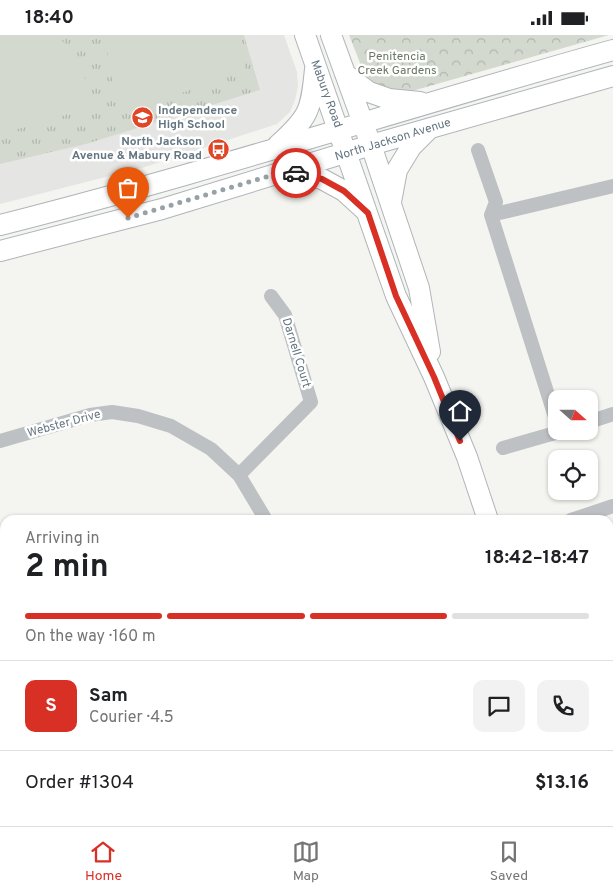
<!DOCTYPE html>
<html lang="en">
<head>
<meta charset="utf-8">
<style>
  body { margin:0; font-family:Overpass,sans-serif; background:#f2f2f2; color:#202124; height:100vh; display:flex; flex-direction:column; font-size:19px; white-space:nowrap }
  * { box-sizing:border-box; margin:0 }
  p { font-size:16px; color:#757577 }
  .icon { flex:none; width:28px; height:28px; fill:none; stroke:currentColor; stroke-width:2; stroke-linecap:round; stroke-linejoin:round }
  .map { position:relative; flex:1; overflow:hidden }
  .sheet { position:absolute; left:0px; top:480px; width:614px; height:311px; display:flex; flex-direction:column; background:#fff; border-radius:15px 15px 0 0; box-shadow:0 1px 4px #0004 }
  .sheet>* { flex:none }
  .needle { width:32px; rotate:111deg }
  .fabs { position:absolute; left:548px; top:355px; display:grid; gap:10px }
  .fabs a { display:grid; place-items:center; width:50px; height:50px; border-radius:10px; background:#fff; box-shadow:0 1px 4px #0004; font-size:25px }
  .pin { position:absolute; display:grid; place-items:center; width:42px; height:42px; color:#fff; margin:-51px -21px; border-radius:50% 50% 50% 0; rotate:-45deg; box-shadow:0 0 5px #0007 }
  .pin .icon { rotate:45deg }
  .courier { position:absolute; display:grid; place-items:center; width:50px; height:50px; margin:-25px; border:4px solid #d93025; border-radius:50%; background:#fff; color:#222; box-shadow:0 1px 6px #0007 }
  .headline em { font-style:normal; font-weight:700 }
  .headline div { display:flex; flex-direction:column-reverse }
  .headline { display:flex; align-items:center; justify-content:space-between; height:85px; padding:0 25px }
  h1 { font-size:32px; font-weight:700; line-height:38px }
  .bar { display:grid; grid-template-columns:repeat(4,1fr); gap:8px 5px; align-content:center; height:60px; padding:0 25px }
  .bar i { height:6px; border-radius:4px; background:#e0e0e0 }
  .bar .on { background:#d93025 }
  .bar p { grid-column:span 4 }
  .line { display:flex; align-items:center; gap:12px; padding:0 25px; border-top:1px solid #e0e0e0 }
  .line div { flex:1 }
  .round { display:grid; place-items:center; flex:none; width:52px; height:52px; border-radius:10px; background:#f2f2f2 }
  .status { display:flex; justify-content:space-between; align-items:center; height:35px; padding:0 25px; background:#fff; direction:ltr }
  .status svg { height:14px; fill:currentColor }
  .dock { display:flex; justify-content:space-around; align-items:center; height:70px; border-top:1px solid #e0e0e0; background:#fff; font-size:14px; color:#757577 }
  .dock a { display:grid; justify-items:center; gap:2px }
  .dock .on { color:#d93025 }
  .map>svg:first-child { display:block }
  .built { fill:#e5e6e4 }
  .grass { fill:url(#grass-tufts) }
  .park { fill:url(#park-crowns) }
  .garden { fill:#d4d9d0 }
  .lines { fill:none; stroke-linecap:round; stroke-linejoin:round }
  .secondary-casing { stroke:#afb5b9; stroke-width:22 }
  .lane { stroke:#bdc1c4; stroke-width:7 }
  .street { stroke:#bdc1c4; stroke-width:14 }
  .secondary { stroke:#fff; stroke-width:20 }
  .done { stroke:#96a2a8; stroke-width:5; stroke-dasharray:0 9 }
  .route { stroke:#d93025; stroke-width:6 }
  .labels { text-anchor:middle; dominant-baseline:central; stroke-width:5; stroke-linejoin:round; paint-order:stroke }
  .park-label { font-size:12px; fill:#687862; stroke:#fff }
  .street-label { font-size:12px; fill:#647681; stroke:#fff }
  .poi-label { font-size:12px; font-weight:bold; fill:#647681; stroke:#fff; text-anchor:start }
</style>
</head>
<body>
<div class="status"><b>18:40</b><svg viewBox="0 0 49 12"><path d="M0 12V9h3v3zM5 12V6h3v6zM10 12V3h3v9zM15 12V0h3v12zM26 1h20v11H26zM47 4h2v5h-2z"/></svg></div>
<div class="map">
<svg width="613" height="791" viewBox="0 0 613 791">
  <defs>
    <pattern id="grass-tufts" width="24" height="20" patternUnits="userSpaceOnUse" patternTransform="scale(1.25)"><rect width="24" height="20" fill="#d4d9d0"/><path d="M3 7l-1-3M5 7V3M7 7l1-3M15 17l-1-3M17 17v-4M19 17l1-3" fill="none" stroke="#b0b5ae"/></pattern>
    <pattern id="park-crowns" width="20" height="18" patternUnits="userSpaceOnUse" patternTransform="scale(1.25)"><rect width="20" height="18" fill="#d4d9d0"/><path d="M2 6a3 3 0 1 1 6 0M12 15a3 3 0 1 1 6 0" fill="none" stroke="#b0b5ae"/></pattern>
  </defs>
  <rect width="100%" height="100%" fill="#f4f4f0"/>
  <path class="built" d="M0,0h284l13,37 1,15 -3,13 -5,12 -13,12 -132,43 -145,37z"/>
  <path class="grass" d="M0,0h244l16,55 -174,54 -86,20z"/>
  <path class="park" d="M349,0h260l-211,60 -18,-4 -14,-13z"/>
  <path class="garden" d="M0,0h57c22,23 29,42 36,72l-93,27z
    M109,0h129l8,35 -123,44c-7,-22 -20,-55 -14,-79z"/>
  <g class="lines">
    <defs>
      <path id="secondary" d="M305,0l91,261 38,81 33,80 21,63
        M331,0l40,110 48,143 11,64
        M345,39l24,18 20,7 31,3
        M278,110c31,-28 33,-34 37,-76
        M289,137l33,7 22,12 22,20
        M391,167l6,-32 14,-23 19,-19
        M0,190c206,-52 408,-118 613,-175
        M0,216l162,-42 209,-64 242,-69
        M603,786l2,5"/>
    </defs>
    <use href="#secondary" class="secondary-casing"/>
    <path class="lane" d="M609,652l4,12"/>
    <path class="street" d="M478,115l18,52 -5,13
      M491,180l65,205
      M491,180l122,-29
      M589,387l24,-8
      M0,406l90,-26 22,-3 26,4 33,10 40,23 28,26 27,45
      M503,413l59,-17
      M239,440l72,-73 -26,-87 -14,-19
      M571,485l42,-14
      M612,556l1,-1
      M0,593l5,-1
      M258,786l1,5
      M441,786l1,5
      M0,790l14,-4"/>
    <use href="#secondary" class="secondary"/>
  </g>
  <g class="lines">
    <path class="done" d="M128,183l158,-47 10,2"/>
    <path class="route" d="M296,138l26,6 22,12 24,22 28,83 38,81 26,64"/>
  </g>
  <defs>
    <symbol id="school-disc" viewBox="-11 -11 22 22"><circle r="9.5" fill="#e04525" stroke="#fff"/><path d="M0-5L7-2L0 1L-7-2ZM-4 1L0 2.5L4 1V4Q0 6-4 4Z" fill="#fff"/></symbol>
    <symbol id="bus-disc" viewBox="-11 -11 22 22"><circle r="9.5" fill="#e04525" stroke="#fff"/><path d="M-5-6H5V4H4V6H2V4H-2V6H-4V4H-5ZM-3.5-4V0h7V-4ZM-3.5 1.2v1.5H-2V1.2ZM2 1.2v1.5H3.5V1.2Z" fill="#fff"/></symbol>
  </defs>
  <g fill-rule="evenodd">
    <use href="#school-disc" x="130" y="70" width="25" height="25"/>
    <use href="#bus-disc" x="206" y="102" width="25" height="25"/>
  </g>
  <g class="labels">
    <g class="park-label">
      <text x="397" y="22">Penitencia<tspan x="397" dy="14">Creek Gardens</tspan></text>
    </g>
    <g class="street-label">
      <text transform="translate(326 59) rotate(70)">Mabury Road</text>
      <text transform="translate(393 105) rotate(-17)">North Jackson Avenue</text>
      <text transform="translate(296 318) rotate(73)">Darnell Court</text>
      <text transform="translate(64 389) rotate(-15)">Webster Drive</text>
    </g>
    <g class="poi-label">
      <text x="158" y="76">Independence<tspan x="158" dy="14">High School</tspan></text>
      <text x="202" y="107" text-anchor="end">North Jackson<tspan x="202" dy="14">Avenue &amp; Mabury Road</tspan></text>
    </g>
  </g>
</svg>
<div class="fabs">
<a><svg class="needle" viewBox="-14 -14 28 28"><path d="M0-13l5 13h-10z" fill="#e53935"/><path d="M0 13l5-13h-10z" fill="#757577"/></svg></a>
<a><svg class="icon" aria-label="locate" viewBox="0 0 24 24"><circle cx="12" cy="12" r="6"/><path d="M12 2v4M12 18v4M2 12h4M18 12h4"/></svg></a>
</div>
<div class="pin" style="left:128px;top:183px;background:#ea580c"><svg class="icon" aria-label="bag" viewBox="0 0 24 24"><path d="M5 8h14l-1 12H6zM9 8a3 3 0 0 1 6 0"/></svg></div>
<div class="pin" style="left:460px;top:406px;background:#1f2937"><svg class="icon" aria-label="home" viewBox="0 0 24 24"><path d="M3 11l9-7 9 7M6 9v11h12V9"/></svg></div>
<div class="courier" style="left:296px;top:138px"><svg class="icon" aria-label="car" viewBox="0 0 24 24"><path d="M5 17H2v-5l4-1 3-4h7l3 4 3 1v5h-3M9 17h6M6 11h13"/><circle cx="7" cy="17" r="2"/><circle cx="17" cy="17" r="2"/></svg></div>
<section class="sheet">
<div class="headline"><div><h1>2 min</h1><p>Arriving in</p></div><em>18:42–18:47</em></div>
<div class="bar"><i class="on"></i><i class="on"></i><i class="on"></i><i></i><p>On the way · 160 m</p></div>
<div class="line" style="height:90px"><b class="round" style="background:#d93025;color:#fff">S</b><div><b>Sam</b><p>Courier · 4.5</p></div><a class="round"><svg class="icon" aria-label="chat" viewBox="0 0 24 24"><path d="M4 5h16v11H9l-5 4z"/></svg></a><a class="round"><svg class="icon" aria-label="phone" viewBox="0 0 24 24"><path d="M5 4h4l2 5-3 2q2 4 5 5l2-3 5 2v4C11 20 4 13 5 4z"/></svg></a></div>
<div class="line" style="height:65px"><div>Order #1304</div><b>$13.16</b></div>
</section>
</div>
<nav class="dock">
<a class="on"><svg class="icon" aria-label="home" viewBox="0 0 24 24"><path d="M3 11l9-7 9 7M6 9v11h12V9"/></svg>Home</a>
<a><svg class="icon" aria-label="map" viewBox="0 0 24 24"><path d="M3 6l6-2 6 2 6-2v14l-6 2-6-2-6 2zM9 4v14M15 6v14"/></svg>Map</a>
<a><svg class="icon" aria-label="saved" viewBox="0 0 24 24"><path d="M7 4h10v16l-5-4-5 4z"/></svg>Saved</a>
</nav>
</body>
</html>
